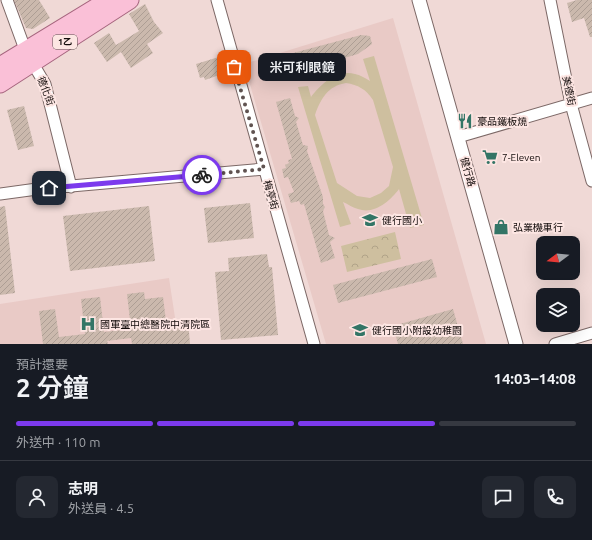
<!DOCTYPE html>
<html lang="zh-TW">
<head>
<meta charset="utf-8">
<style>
  body { margin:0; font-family:Ubuntu,"Noto Sans TC",sans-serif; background:#242831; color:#f1f3f6; height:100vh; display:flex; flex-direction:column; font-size:15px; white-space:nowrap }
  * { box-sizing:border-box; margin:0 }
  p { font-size:13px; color:#9ea1a6 }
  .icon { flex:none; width:22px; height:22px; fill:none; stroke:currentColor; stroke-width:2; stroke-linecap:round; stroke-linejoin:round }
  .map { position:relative; height:344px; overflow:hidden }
  .details { display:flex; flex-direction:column; background:#171b24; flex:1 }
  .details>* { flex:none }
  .needle { width:26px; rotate:254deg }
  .buttons { position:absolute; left:536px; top:236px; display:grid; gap:8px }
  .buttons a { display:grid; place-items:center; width:44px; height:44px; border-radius:8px; background:#171b24; box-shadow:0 4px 16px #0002; font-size:20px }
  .pin { position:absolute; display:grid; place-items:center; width:34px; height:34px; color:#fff; margin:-17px; border-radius:8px; box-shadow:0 2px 6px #0006 }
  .courier { position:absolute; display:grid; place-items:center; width:40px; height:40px; margin:-20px; border:3px solid #7c3aed; border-radius:50%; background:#fff; color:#222; box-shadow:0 1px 5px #0007 }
  .bubble { position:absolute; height:28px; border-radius:8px; background:#171b24; box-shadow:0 4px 16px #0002; font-size:13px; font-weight:600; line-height:28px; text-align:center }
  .overview em { font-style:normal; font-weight:600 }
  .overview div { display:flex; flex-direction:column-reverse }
  .overview { display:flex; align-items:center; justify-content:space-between; height:68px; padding:0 16px }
  h1 { font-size:26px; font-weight:600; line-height:30px }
  .bar { display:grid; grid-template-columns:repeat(4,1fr); gap:6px 4px; align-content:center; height:48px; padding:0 16px }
  .bar i { height:5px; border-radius:3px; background:#363941 }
  .bar .active { background:#7c3aed }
  .bar p { grid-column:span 4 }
  .line { display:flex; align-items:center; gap:10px; padding:0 16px; border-top:1px solid #363941 }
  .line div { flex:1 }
  .round { display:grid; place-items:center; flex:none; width:42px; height:42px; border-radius:8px; background:#242831 }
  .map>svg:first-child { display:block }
  .built { fill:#e9cac6 }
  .park { fill:url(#park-crowns) }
  .pitch { fill:#cebf9f; fill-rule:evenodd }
  .building { fill:url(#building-hatch) }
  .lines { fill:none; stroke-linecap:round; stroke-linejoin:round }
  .minor-casing { stroke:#7c6866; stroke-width:13 }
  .tertiary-casing { stroke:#7c6866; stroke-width:15 }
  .primary-casing { stroke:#a6657e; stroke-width:19 }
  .minor { stroke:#fff; stroke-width:11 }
  .tertiary { stroke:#fff; stroke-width:13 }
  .primary { stroke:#fac0d7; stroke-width:17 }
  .done { stroke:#605351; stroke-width:4; stroke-dasharray:0 7.2 }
  .route { stroke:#7c3aed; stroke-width:5 }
  .labels { text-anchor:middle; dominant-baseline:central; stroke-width:4; stroke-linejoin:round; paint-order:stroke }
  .shield { fill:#fde6e3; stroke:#584d4b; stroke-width:1 }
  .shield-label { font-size:9px; font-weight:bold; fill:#120b0a }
  .street-label { font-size:10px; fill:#120b0a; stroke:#fde6e3 }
  .poi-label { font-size:10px; fill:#120b0a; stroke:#fde6e3; text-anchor:start }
</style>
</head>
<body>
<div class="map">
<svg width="592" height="344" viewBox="0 0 592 344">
  <defs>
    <pattern id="park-crowns" width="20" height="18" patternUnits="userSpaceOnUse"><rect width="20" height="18" fill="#cebf9f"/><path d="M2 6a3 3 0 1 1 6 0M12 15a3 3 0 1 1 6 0" fill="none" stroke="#b0a388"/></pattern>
    <pattern id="building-hatch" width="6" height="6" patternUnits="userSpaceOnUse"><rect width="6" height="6" fill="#cbb9ad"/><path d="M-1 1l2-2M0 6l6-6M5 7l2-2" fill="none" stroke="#ad9e94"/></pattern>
  </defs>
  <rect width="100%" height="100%" fill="#f0d9d6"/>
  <path class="built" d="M393,18l93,326h-160l-82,-280z
    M169,278l10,66h-179v-40z"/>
  <path class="park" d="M395,232l6,27 -54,13 -6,-26z"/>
  <path class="pitch" d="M374,56l50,169 -14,3 -11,-39c-9,12 -25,26 -41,20 -5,-1 -10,-5 -15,-7l8,22 -11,3 -42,-140 10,-1 3,11c10,-13 26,-28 44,-23 5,1 10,4 15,7l-7,-22zM346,83c12,2 20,6 27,17l20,67 -4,19 -8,7 -11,5 -13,-2 -20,-13 -22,-68c6,-17 13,-29 31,-32z"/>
  <path class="building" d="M14,0h25l11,18 -17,11 -7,-1z
    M577,0h15v37h-2l-6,-19 -12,4 -5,-19z
    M145,4l9,18 9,11 -16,11 6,9 -22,15 -10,-16 -14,10 -13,-19 15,-10 7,12 23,-14 -10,-17z
    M361,35l9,1 2,8 -14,10 -89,26 -2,-13 12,-4 -1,-6z
    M222,56l5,14 -2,3 -20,7 -1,-3 -4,1 -4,-14z
    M290,98l5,18 4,2 -3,4 7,23 5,1 -1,5 16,46v7l2,3 -2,4 6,24 6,3 -5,4 5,16 -14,5 -17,-59 -3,1 -2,-4 -8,2 -3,-9 6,-2 -6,-15 -4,1 -2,-9 4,-1 -1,-3 4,-2 -1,-3 4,-1 -16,-57z
    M24,106l10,40 -16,4 -11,-40z
    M250,203l4,35 -46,5 -4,-35z
    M5,206l10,87 -15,2v-88z
    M149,206l6,55 -85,10 -7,-55z
    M267,254l2,13h3l6,68 -57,5 -6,-68 14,-1 -1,-13z
    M432,259l5,18 -99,26 -5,-18z
    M144,292l1,7 18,-2 3,24 22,-1 2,24h-58l-1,-6 -24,3 1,3h-65l-4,-33 16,-2 4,28 26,-3 -4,-35 19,-2 4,35 27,-3 -4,-35z
    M453,309l10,35h-65l-5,-18z"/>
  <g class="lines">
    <defs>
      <path id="minor" d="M7,0l19,52 19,32 26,103
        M217,0l97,344
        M550,0l21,104 21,77
        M458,137l134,-39
        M0,194l37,-5 227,-20
        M555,344l37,-11"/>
      <path id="tertiary" d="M419,0l97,344"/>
      <path id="primary" d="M0,66l108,-66
        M0,84l130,-84"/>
    </defs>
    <use href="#minor" class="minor-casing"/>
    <use href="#tertiary" class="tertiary-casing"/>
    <use href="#primary" class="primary-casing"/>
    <use href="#minor" class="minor"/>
    <use href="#tertiary" class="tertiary"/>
    <use href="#primary" class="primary"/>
  </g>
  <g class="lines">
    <path class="done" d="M202,175l62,-6 -30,-102"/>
    <path class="route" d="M49,188l153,-13"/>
  </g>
  <defs>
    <symbol id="restaurant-bare" viewBox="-9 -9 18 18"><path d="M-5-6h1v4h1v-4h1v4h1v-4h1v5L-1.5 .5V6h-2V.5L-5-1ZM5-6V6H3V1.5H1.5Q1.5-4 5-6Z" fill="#337566" stroke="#fde6e3" stroke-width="2.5" paint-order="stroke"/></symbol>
    <symbol id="supermarket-bare" viewBox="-9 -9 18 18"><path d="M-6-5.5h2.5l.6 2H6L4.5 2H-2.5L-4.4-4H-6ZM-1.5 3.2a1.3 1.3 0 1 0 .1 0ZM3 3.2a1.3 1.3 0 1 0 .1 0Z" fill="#337566" stroke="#fde6e3" stroke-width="2.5" paint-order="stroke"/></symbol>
    <symbol id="school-bare" viewBox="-9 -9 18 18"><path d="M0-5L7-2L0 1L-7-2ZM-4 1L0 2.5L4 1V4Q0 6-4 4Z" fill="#337566" stroke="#fde6e3" stroke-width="2.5" paint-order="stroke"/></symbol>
    <symbol id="shop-bare" viewBox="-9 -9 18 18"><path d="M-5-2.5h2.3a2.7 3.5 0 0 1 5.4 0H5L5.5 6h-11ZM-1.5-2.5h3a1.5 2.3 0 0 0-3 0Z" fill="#337566" stroke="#fde6e3" stroke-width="2.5" paint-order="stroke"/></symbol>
    <symbol id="hospital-bare" viewBox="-9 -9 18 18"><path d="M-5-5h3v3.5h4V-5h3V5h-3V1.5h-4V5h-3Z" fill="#337566" stroke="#fde6e3" stroke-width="2.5" paint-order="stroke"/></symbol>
  </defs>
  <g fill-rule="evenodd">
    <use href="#restaurant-bare" x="454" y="110" width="22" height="22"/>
    <use href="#supermarket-bare" x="479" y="146" width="22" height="22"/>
    <use href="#school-bare" x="359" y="209" width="22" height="22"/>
    <use href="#shop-bare" x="490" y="216" width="22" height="22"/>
    <use href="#hospital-bare" x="77" y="313" width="22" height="22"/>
    <use href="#school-bare" x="349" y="319" width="22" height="22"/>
  </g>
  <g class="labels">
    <rect class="shield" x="53" y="35" width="24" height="14" rx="3"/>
    <g class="shield-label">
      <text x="65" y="42">1乙</text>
    </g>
    <g class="street-label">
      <text transform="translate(46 91) rotate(69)">德化街</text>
      <text transform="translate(569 91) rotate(78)">美德街</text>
      <text transform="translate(468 172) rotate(74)">健行路</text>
      <text transform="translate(271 195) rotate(74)">梅亭街</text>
    </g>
    <g class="poi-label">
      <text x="477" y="121">豪品鐵板燒</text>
      <text x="502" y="157">7-Eleven</text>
      <text x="382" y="220">健行國小</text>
      <text x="513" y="227">弘業機車行</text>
      <text x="100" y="324">國軍臺中總醫院中清院區</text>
      <text x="372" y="330">健行國小附設幼稚園</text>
    </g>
  </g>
</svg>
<div class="buttons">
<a><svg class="needle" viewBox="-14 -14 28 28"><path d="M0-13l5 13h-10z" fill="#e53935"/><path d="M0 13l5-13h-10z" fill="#9ea1a6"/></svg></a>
<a><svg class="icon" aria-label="layers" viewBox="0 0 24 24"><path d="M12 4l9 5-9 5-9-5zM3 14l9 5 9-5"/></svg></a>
</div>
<div class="pin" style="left:234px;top:67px;background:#ea580c"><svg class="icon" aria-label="bag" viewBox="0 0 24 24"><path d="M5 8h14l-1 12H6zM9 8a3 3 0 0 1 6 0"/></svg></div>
<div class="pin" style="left:49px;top:188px;background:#1f2937"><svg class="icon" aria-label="home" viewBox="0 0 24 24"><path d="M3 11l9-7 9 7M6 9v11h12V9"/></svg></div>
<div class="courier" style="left:202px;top:175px"><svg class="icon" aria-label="bike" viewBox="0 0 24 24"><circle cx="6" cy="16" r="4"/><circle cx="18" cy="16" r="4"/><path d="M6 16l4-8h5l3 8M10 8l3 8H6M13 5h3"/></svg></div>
<div class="bubble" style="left:258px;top:53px;width:88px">米可利眼鏡</div>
</div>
<section class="details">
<div class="overview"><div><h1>2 分鐘</h1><p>預計還要</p></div><em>14:03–14:08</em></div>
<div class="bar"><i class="active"></i><i class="active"></i><i class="active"></i><i></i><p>外送中 · 110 m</p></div>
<div class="line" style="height:72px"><a class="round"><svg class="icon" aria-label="person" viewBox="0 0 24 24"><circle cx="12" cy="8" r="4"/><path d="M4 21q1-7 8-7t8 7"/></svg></a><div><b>志明</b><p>外送員 · 4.5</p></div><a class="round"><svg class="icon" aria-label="chat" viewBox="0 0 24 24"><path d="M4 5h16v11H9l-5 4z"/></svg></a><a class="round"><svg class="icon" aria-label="phone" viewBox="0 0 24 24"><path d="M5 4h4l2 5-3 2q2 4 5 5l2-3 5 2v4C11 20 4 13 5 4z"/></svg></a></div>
</section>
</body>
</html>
